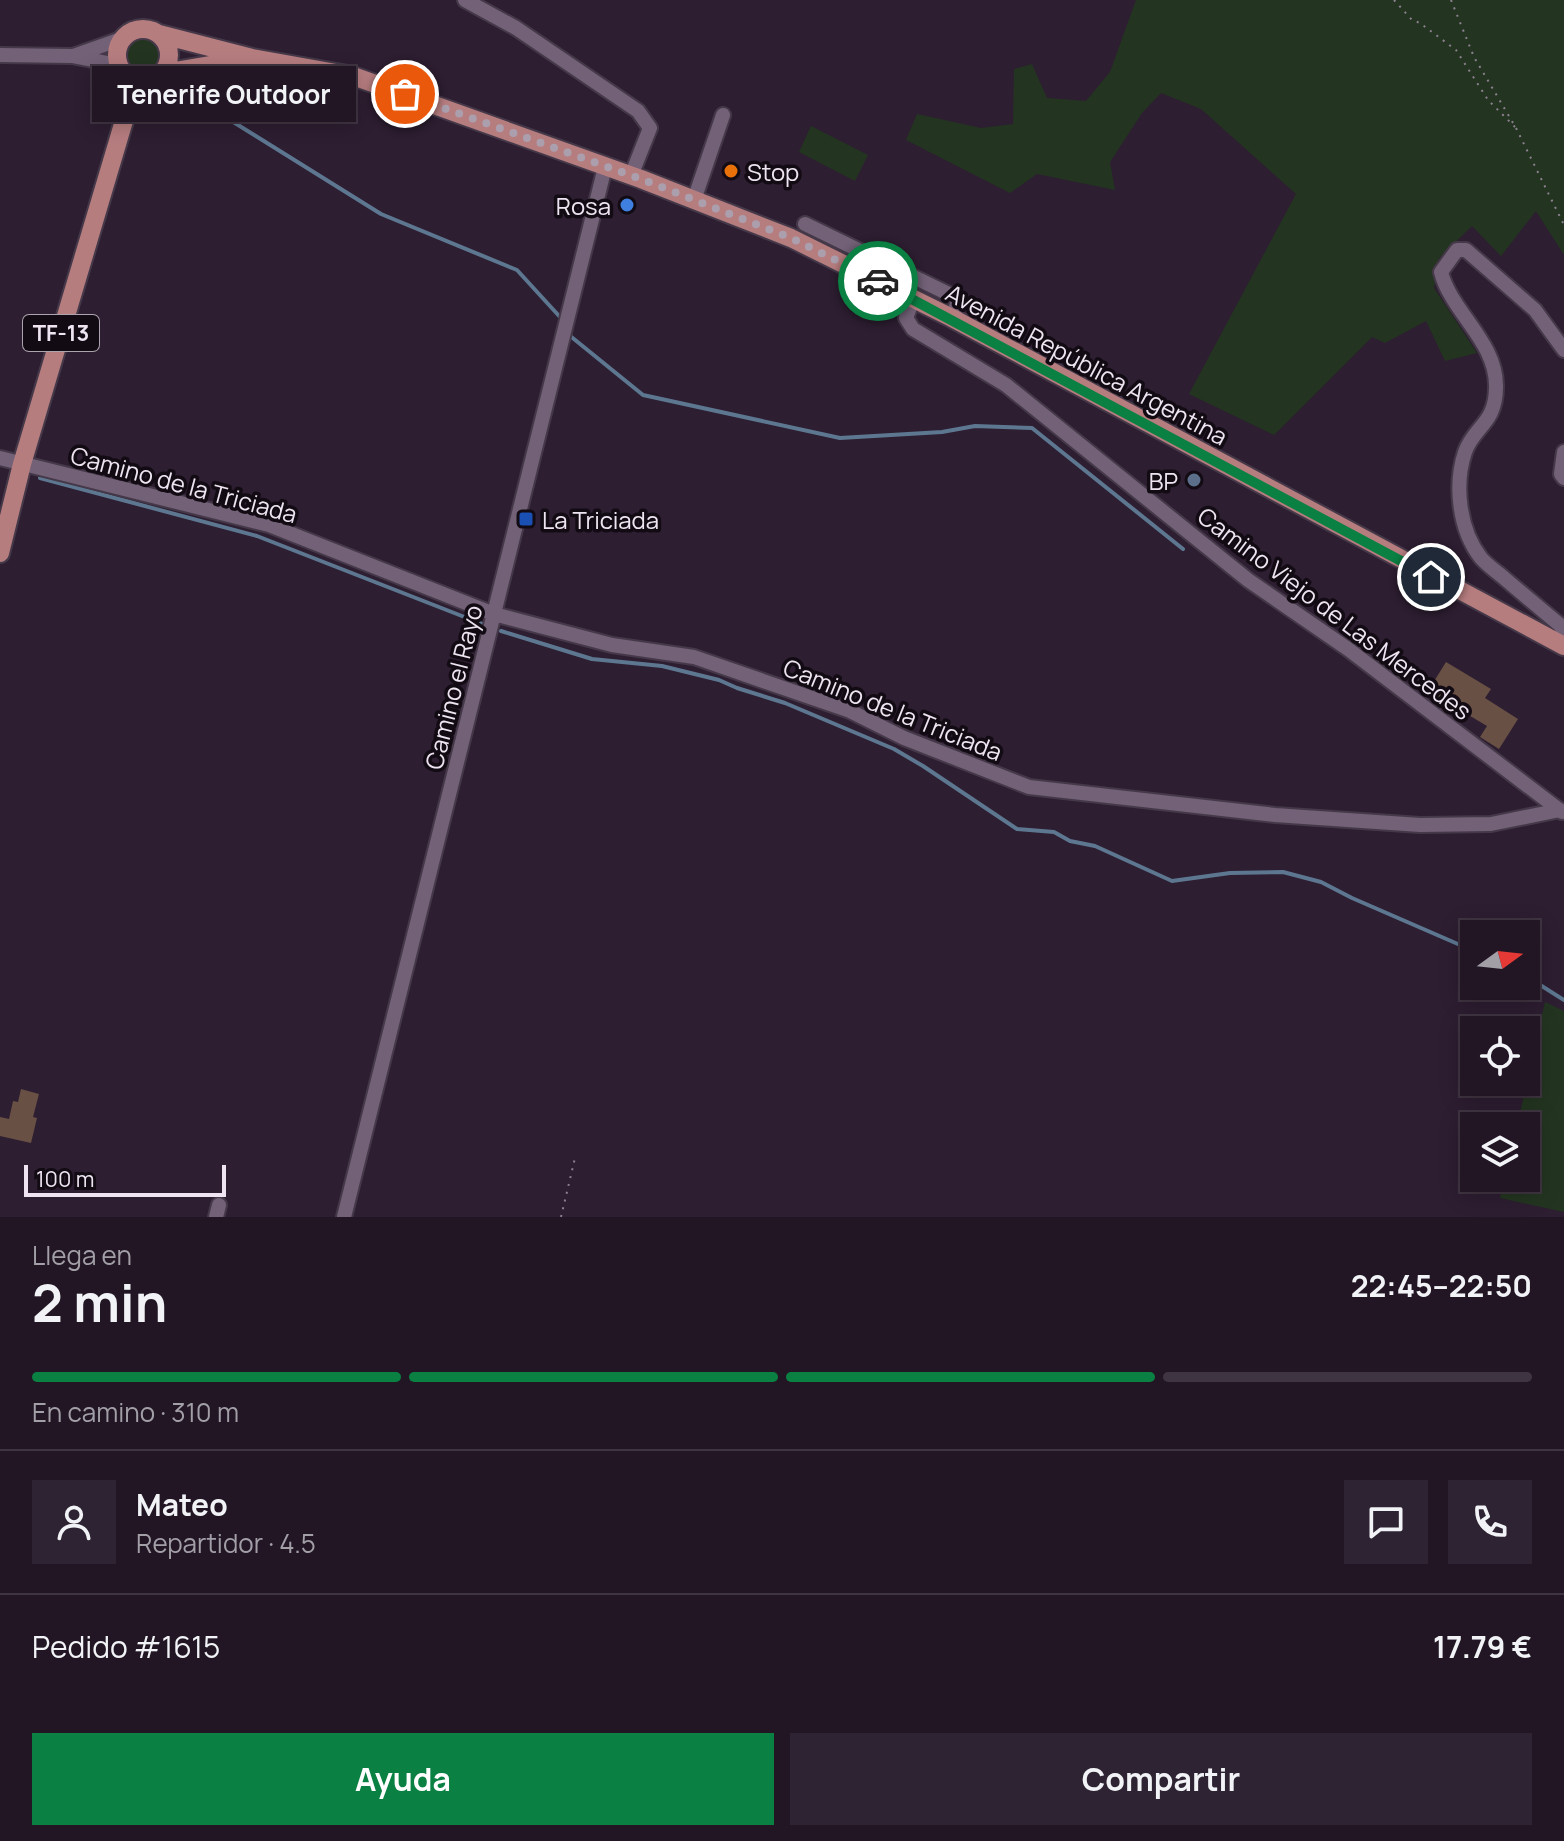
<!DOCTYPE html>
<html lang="es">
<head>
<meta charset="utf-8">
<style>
  body { margin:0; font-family:Manrope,sans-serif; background:#2e2332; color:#f1f3f6; height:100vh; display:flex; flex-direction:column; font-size:30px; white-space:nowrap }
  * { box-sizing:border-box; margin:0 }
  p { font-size:26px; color:#a29fa7 }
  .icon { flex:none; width:44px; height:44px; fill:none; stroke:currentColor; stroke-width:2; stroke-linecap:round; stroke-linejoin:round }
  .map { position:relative; height:1217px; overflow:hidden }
  .side { display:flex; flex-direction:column; background:#221625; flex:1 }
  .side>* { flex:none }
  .needle { width:52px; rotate:75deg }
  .buttons { position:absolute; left:1460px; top:920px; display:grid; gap:16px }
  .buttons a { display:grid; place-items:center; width:80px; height:80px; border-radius:0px; background:#221625; box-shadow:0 4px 20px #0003,0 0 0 2px #3f3542; font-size:40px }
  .scale { position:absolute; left:24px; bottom:20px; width:202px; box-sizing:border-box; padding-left:8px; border:4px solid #efe5f2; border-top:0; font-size:22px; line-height:28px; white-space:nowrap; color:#efe5f2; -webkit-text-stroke:6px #120b13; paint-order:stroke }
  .pin { position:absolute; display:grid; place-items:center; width:68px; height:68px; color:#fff; margin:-34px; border:4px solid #fff; border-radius:50%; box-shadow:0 2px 8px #0007 }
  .courier { position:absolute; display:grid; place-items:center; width:80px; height:80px; margin:-40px; border:6px solid #0b8043; border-radius:50%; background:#fff; color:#222; box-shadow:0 2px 10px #0007 }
  .bubble { position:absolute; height:56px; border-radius:0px; background:#221625; box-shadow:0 4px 20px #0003,0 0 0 2px #3f3542; font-size:26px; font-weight:700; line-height:56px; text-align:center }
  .headline em { font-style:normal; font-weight:700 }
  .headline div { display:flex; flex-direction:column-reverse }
  .headline { display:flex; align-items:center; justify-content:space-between; height:136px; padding:0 32px }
  h1 { font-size:52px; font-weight:700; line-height:60px }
  .bar { display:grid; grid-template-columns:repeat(4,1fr); gap:12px 8px; align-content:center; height:96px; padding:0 32px }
  .bar i { height:10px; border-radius:6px; background:#3f3542 }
  .bar .selected { background:#0b8043 }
  .bar p { grid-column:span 4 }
  .line { display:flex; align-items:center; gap:20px; padding:0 32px; border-top:2px solid #3f3542 }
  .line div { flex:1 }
  .round { display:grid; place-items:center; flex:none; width:84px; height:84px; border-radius:0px; background:#2e2332 }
  .action { display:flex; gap:16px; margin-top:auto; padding:16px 32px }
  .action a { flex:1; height:92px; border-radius:0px; background:#0b8043; color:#fff; font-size:32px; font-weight:700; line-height:92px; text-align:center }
  .action a+a { background:#2e2332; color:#f1f3f6 }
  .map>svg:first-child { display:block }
  .green { fill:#233520 }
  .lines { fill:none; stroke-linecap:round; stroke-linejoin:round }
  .stream { stroke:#5d7791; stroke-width:4 }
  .building { fill:#695044 }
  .minor-casing { stroke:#453949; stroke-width:18 }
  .major-casing { stroke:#453949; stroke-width:22 }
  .path { stroke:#8c8090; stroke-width:2; stroke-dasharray:2 6; stroke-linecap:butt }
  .minor { stroke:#726177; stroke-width:14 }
  .major { stroke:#b67d7f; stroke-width:18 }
  .done { stroke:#ab9fae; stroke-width:8; stroke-dasharray:0 14.4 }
  .route { stroke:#0b8043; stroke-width:10 }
  .food-dot { fill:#e8710a; stroke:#120b13; stroke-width:3 }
  .shop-dot { fill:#3f7fe0; stroke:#120b13; stroke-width:3 }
  .service-dot { fill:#5c6f8a; stroke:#120b13; stroke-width:3 }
  .transit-dot { fill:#1a4fb4; stroke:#120b13; stroke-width:3 }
  .labels { text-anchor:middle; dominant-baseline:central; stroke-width:7; stroke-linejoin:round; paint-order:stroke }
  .shield { fill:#120b13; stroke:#ada4af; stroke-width:2 }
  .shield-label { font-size:22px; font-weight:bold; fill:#efe5f2 }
  .poi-label { font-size:24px; fill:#efe5f2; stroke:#120b13; text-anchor:start }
  .street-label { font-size:24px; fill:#efe5f2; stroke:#120b13 }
</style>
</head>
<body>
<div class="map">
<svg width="1564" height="1217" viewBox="0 0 1564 1217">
  <rect width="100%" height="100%" fill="#2d1e31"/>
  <path class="green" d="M1136,0h428v255l-28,-44 -35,45 -29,-30 -33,32 -5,30 43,65 -32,8 -19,-40 -41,22 -13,-6 -98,98 -85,-41 107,-200 -95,-85 -40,-16 -19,20 -32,49 5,28 -78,-16 -27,19 -104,-53 11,-26 64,14 32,-4 1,-55 18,-5 15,34 39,3 24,-29z
    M127 55a17 17 0 1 1 34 0a17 17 0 1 1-34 0Z
    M811,126l57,29 -13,26 -56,-29z
    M1545,1002l19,9v201l-64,-14 5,-20h21v-52h-9z"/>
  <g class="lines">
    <path class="stream" d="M193,97l188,117 136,56 43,47
      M569,335l74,60 197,43 102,-6 33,-6 57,2 151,121
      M40,478l217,58 228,89
      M501,631l91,28 70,7 57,14 18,8 48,15 109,46 29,17 94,63 37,3 16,9 25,5 77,35 58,-8 53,-1 38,10 31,16 122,53
      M1526,976l38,24"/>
  </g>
  <path class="building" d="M1446,662l45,27 -6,9 33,21 -19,30 -19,-12 7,-11 -59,-35z
    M21,1089l18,5 -6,23 4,1 -6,25 -31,-7v-19l9,2 4,-18 5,1z"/>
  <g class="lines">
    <defs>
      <path id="minor" d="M465,0l51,28 122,83 12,17 -19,48
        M0,55l72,1 46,9
        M73,56l48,-17
        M694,200l29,-85
        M805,224l154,75 -7,19
        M913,299l-7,19 7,11 93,56 242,195 100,69 214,163
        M1564,350l-29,-40 -69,-60h-9l-16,22c10,40 56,70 55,115 0,37 -22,39 -31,65 -11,33 -6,78 16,106 6,7 16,14 23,20 19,16 38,32 57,48l3,9
        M1564,452l-3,22 3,4
        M0,458l269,67 225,89 118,31 82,12 156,54 54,27 125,49 246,28 145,10 71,-1 69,-14
        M216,1217l3,-12
        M344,1217l261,-1050"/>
      <path id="major" d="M117 55a26 26 0 1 1 52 0a26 26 0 1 1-52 0Z
        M159,34l93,24 101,18 288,103 150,59 161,80 612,328
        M163,73l76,-13
        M0,553l22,-89 104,-350 -1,-39"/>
    </defs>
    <use href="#minor" class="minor-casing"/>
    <use href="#major" class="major-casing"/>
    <path class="path" d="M1394,0l18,20 8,3 36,27 32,50 27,27
      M1451,0l23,57 42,71 48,97
      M561,1217l14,-59"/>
    <use href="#minor" class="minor"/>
    <use href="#major" class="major"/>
  </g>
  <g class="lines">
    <path class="done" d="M405,94l236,85 150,59 87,43"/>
    <path class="route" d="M878,281l553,296"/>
  </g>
  <circle class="food-dot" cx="731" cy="171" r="8"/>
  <circle class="shop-dot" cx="627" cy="205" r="8"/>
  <circle class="service-dot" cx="1194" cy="480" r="8"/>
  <rect class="transit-dot" x="518" y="511" width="16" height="16" rx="4"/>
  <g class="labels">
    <rect class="shield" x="23" y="315" width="76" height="36" rx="6"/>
    <g class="shield-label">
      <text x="61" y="333">TF-13</text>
    </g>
    <g class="poi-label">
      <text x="747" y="171">Stop</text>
      <text x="611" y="205" text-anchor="end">Rosa</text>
      <text x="1178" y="480" text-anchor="end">BP</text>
      <text x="542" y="519">La Triciada</text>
    </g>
    <g class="street-label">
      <text transform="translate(1087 364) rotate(28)">Avenida República Argentina</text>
      <text transform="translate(184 484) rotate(15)">Camino de la Triciada</text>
      <text transform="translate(1335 613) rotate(37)">Camino Viejo de Las Mercedes</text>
      <text transform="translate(453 687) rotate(-76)">Camino el Rayo</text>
      <text transform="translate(893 709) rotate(22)">Camino de la Triciada</text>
    </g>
  </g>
</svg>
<div class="buttons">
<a><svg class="needle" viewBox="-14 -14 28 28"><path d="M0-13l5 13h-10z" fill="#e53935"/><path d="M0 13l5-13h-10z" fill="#a29fa7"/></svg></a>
<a><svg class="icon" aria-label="locate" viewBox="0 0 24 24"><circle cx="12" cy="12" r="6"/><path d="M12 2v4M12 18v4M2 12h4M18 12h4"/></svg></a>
<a><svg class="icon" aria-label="layers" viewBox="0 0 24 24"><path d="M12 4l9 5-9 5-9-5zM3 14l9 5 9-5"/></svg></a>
</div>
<div class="scale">100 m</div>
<div class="pin" style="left:405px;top:94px;background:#ea580c"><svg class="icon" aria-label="bag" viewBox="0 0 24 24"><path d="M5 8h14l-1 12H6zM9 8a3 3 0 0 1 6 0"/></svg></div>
<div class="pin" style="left:1431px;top:577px;background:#1f2937"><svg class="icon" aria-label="home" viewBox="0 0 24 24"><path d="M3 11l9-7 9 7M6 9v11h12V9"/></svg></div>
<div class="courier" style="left:878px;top:281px"><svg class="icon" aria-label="car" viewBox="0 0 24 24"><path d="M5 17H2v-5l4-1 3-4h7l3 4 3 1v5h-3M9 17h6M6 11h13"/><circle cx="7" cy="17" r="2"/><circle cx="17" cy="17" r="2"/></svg></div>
<div class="bubble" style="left:92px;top:66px;width:264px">Tenerife Outdoor</div>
</div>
<section class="side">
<div class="headline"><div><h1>2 min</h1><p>Llega en</p></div><em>22:45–22:50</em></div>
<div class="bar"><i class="selected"></i><i class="selected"></i><i class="selected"></i><i></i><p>En camino · 310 m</p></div>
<div class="line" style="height:144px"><a class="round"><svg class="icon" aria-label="person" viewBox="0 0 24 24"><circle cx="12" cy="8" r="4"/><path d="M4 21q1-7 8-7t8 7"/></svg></a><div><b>Mateo</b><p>Repartidor · 4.5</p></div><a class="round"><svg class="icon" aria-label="chat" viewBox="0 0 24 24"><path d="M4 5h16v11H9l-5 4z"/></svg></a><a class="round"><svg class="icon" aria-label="phone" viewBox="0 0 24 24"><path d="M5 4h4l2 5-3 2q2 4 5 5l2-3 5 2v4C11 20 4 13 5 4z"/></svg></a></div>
<div class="line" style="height:104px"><div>Pedido #1615</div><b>17.79 €</b></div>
<div class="action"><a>Ayuda</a><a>Compartir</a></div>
</section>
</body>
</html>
